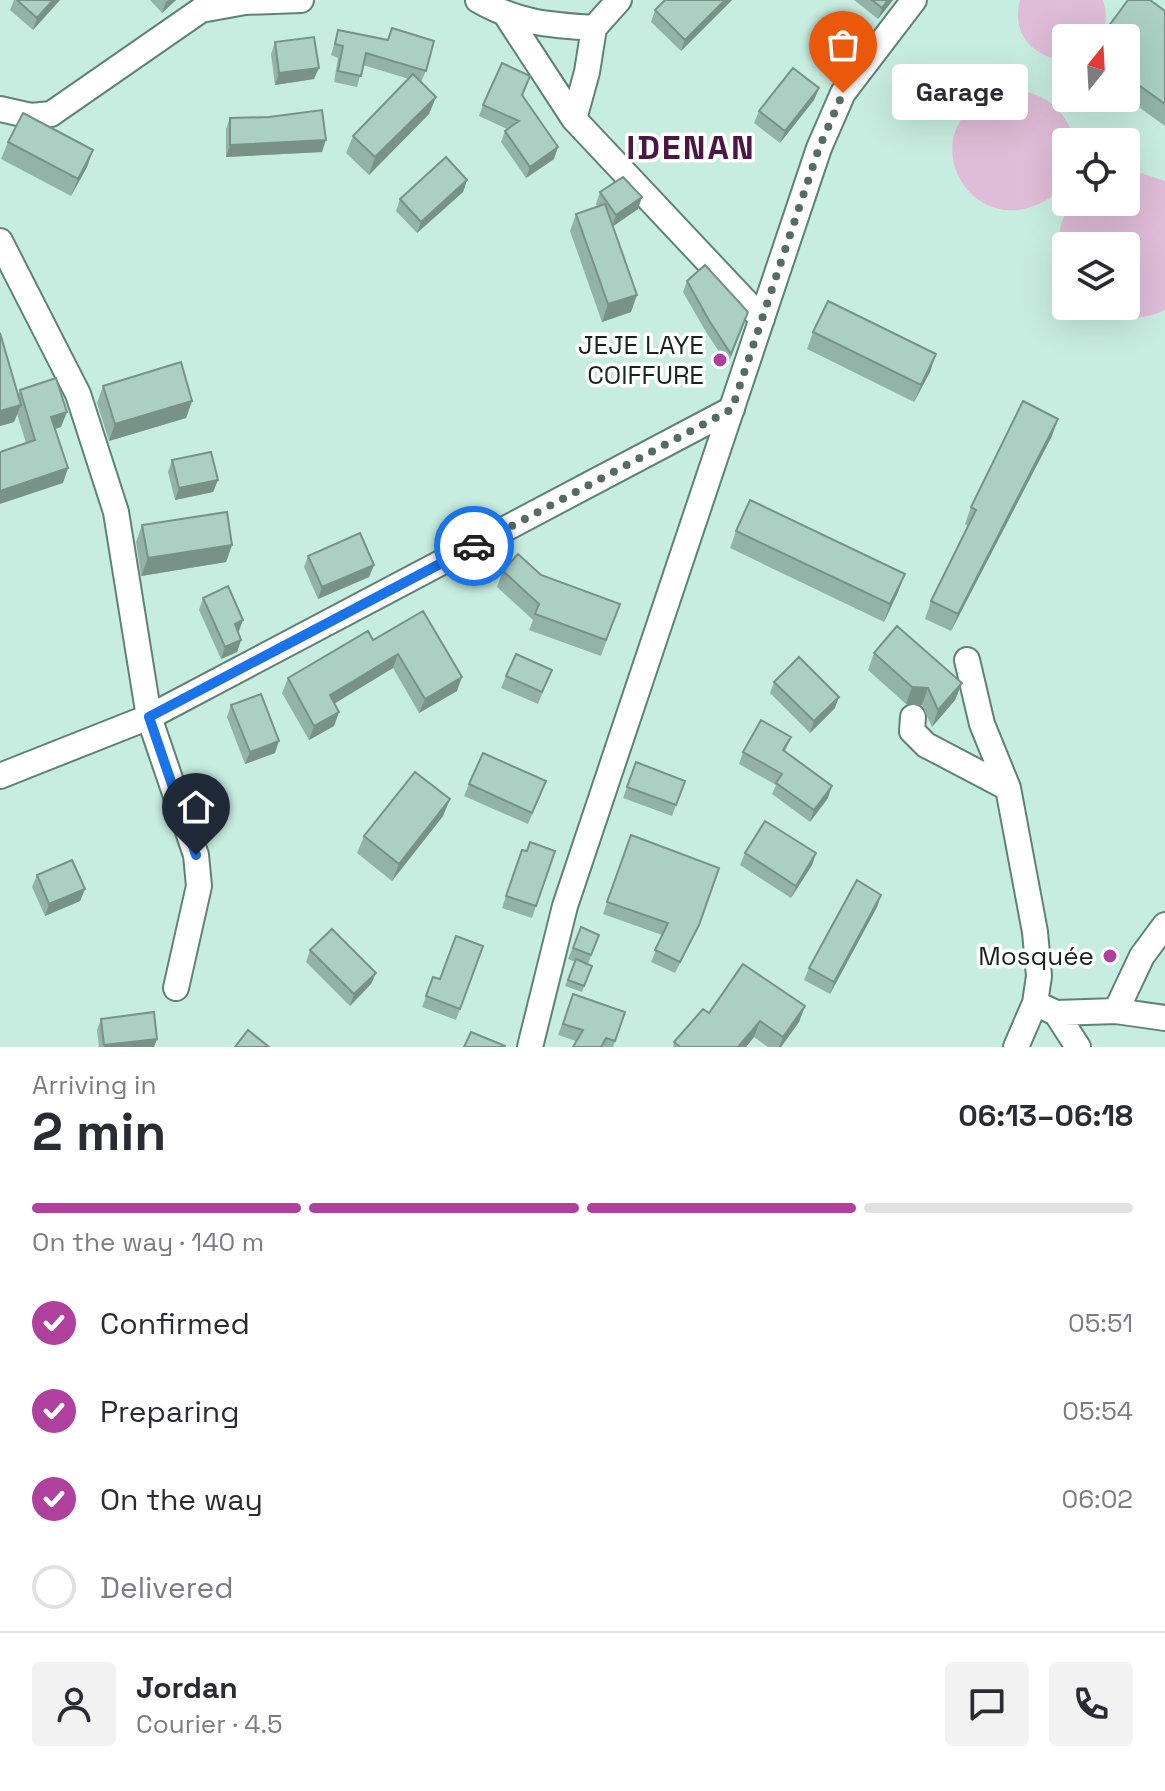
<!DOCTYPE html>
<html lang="en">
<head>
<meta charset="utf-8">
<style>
  body { margin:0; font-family:"Space Grotesk",sans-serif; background:#f2f2f3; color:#2b2b33; height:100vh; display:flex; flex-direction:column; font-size:30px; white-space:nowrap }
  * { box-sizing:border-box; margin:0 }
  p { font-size:26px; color:#7c7c81 }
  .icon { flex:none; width:44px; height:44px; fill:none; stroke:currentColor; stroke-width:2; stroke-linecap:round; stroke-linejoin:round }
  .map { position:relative; height:1047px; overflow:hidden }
  .panel { display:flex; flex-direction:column; background:#fff; flex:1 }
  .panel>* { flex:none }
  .needle { width:52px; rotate:18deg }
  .tools { position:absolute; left:1052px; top:24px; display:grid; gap:16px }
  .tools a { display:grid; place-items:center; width:88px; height:88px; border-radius:8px; background:#fff; box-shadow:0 8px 32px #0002; font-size:40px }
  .pin { position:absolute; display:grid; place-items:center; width:68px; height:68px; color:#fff; margin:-82px -34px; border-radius:50% 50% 50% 0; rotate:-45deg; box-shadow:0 0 8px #0007 }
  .pin .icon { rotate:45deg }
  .courier { position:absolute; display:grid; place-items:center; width:80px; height:80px; margin:-40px; border:6px solid #1a73e8; border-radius:50%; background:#fff; color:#222; box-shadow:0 2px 10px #0007 }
  .bubble { position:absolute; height:56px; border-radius:8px; background:#fff; box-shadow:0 8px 32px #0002; font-size:26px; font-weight:600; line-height:56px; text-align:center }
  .summary em { font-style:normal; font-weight:600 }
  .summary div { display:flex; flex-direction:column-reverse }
  .summary { display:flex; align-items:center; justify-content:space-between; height:136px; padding:0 32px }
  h1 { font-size:52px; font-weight:600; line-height:60px }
  .bar { display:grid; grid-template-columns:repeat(4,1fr); gap:12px 8px; align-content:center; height:96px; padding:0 32px }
  .bar i { height:10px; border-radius:6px; background:#e1e1e2 }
  .bar .active { background:#af409e }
  .bar p { grid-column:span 4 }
  .line { display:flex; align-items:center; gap:20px; padding:0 32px; border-top:2px solid #e1e1e2 }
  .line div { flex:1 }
  .round { display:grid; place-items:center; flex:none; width:84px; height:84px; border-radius:8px; background:#f2f2f3 }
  ol { padding:0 32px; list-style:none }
  li { display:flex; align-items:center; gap:24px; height:88px }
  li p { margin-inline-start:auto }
  li .icon { padding:8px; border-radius:50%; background:#af409e; color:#fff; stroke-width:4 }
  li:last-child { color:#7c7c81 }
  li i { width:44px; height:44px; border:4px solid #e1e1e2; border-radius:50% }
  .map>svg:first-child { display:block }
  .park { fill:#dfbcd7 }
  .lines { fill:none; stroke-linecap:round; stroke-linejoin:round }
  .street-casing { stroke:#5f8176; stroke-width:28 }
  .street { stroke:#fff; stroke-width:24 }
  .wall { fill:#93b3a8 }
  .shaded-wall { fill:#789288 }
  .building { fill:#abd0c3; stroke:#789288; stroke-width:2 }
  .done { stroke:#556b63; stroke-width:8; stroke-dasharray:0 14.4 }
  .route { stroke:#1a73e8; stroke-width:10 }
  .poi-dot { fill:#af409e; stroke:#fff; stroke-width:3 }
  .labels { text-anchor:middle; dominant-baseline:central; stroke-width:7; stroke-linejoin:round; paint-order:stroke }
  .poi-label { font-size:26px; fill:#172520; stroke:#fff; text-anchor:end }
  .district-label { font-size:34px; font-weight:bold; letter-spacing:2px; fill:#4c1744; stroke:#fff }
</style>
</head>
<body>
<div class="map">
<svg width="1165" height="1047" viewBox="0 0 1165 1047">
  <rect width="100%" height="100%" fill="#c7ede0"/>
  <path class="park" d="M1020,0h83c4,14 4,25 -2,38h-35v23c-33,-4 -55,-26 -46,-61z
    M1005,89c38,2 58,16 71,53h-10l-2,45c-86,78 -169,-62 -59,-98z
    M1141,173l24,8v129c-23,11 -54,12 -75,-4h36v-60h-60v31c-12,-23 -10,-55 7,-75h53v-28z"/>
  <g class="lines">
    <defs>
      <path id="street" d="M478,0c40,23 70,25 116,28
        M508,18l66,101 188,200
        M0,109l31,7 20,-2 150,-104 44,-8 56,-2
        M574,119l13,-47 7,-44 25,-28
        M0,241l78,153 38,118 33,205 47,138 3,31 -23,102
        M967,660l15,64 26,64 27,144 4,44 -4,27 -19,44
        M913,717l-1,14 14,14 82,43
        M0,776l149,-59 583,-308
        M1035,1003l21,10 60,-2 26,-55 23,-31
        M1116,1011l49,7
        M1056,1013l22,34
        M530,1047l35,-141 254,-758 24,-55 71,-93"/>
    </defs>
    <use href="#street" class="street-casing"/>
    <use href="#street" class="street"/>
  </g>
  <path class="wall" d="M14,0h46l-27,30 -23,-20z
    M150,0h26l-14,13z
    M665,0h67l-51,51 -30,-29 4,-12z
    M854,0h39l-15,19z
    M1165,11v115l-39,-28v-60z
    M392,28l34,43 -5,11 15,15 -7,17 -60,61 -23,-22 7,-17 56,-57 -46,-14 -6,22 -23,-5 4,-24 -7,-3 7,-25 49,10z
    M275,42l39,37 -39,6 -4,-31z
    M526,88l-4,8 32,63 -28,19 -25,-36 4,-11 2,-2 -28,-13 4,-11z
    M819,88l-5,12 -34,43 -26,-20 5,-12z
    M230,118l92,34 -96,5v-28z
    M8,142l85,8 -6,17 -16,29 -70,-37z
    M467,180l-4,12 -46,41 -21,-22 4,-12z
    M600,192l42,5 -4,12 -25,17 18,86 -29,10 -32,-91 6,-17 22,-7 -2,-3z
    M687,281l61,31 -20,53 -22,-33 -23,-40z
    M813,332l117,40 -16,30 -107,-53z
    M0,333l18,62 2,-5 41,37 -6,2 8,54 -37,-40 -9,-29 -3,8 -14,4z
    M103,386l89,15 -6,17 -77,23 -12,-38z
    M1052,436l-101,195 -26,-12 6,-18 37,-75 -3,-2 6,-17z
    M172,460l46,20 -5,12 -38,8 -7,-28z
    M142,525l90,20 -6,17 -85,14 -5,-34z
    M736,531l169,43 -7,18 -14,30 -154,-74z
    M308,556l66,9 -5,12 -51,22 -14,-32z
    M503,571l38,4 79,29 -19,52 -72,-26 4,-10 -36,-33z
    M203,598l36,33 -1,1 3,8 -4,12 -16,7 -22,-49z
    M423,611l34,80 -38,22 -26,-45 -59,35 5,9 -5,14 -25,14 -27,-47 6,-15 85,-38z
    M874,653l88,30 -7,17 -23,27 -10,-22 -16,-1 -38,-34z
    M552,670l-14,34 -37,-16 5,-12z
    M774,682l61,26 -25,25 -40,-40z
    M231,705l44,48 -30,11 -18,-47z
    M791,737l-6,15 43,46 -18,24 -38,-28 4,-9 -37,-21 4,-12z
    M636,762l49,19 -13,35 -49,-18z
    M469,784l73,8 -14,32 -64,-28z
    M450,799l-7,17 -51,65 -35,-28 7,-17z
    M631,835l63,101 -19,37 -24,-11 11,-27 -59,-21z
    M522,850l5,1h28l-23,67 -30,-10z
    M745,853h71l-4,12 -21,33 -51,-33z
    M37,875l48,14 -5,12 -35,15 -13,-29z
    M881,895l-4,12 -47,87 -26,-14 5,-12z
    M581,927l18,8 -11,29 4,2 -10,26 -17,-6 10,-24 -7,-3z
    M483,946l-27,74 -34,-13 11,-30 7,2z
    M310,950l66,23 -5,11 -21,22 -44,-44z
    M573,994l52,18 -12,35h-40l3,-6 -18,-6z
    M805,1006l-6,16 -18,25h-13l-14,-10 -8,10h-73l1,-5 35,-29z
    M101,1019l53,28h-55l-2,-17z"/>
  <path class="shaded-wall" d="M53,0h7l-27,30 4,-12z
    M169,0h7l-14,13 4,-11z
    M725,0h7l-51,51 4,-11z
    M888,0h5l-15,19 4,-11z
    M319,68l-5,11 -39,6 4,-12z
    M819,88l-5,12 -34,43 5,-12z
    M436,97l-7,17 -60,61 6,-18z
    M326,140l-4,12 -96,5 4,-12z
    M558,147l-4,12 -28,19 4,-11z
    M93,150l-6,17 -16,29 7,-17z
    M467,180l-4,12 -46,41 4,-11z
    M642,197l-4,12 -26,18 4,-12z
    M637,295l-6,17 -29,10 6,-18z
    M936,354l-6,18 -16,30 7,-17z
    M192,401l-6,17 -77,23 6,-17z
    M21,405l-7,17 -14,4v-15z
    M67,412l-6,15 -15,5 5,-15z
    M1058,419l-6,17 -101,195 7,-17z
    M68,468l-5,15 -63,21v-13z
    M218,480l-5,12 -38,8 4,-12z
    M232,545l-6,17 -85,14 7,-18z
    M374,565l-5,12 -51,22 4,-12z
    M905,574l-7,18 -14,30 6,-18z
    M243,620l-4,11 -8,4 4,-11z
    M241,640l-4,12 -16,7 4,-12z
    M398,654l-5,14 -69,42 6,-15z
    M462,677l-5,14 -38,22 6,-14z
    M962,683l-7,17 -23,27 6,-17z
    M912,687l16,1 -6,17 -16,-1z
    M839,697l-4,11 -25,25 4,-12z
    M339,712l-5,14 -25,14 5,-14z
    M279,741l-4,12 -30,11 5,-12z
    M832,786l-4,12 -18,24 4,-12z
    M450,799l-7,17 -51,65 7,-17z
    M816,853l-4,12 -21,33 5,-12z
    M85,889l-5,12 -35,15 4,-12z
    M881,895l-4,12 -47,87 4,-12z
    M376,973l-5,11 -21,22 4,-12z
    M805,1006l-6,16 -18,25h-2l4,-10z
    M760,1021l-6,16 -8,10h-8z
    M157,1039l-3,8h-50v-2z"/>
  <path class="building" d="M17,0h36l-16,18z
    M665,0h60l-40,40 -30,-30z
    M872,0h16l-6,8z
    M1128,0h22l15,11v93l-39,-28v-38h-26z
    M392,28l42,13 -8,30 -60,-18 -5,23 -23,-5 5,-25 -8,-2 3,-14 50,10z
    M314,37l5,31 -40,5 -4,-31z
    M502,63l28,13 -8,19 36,52 -28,20 -25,-36 14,-10 -36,-16z
    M793,68l26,20 -34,43 -26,-20z
    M413,74l23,23 -61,60 -22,-21z
    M322,110l4,30 -96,5v-27l39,-1z
    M23,113l70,37 -15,29 -70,-37z
    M446,157l21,23 -46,42 -21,-23z
    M623,177l19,20 -26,18 -16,-23z
    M605,204l32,91 -29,9 -32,-90z
    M705,265l43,47 -17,42 -21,-32 -23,-41z
    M828,301l108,53 -15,31 -108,-53z
    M0,333l21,72 -21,6z
    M181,362l11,39 -77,23 -12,-38z
    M56,378l11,34 -16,5 17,51 -68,23v-39l35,-12 -15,-50z
    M1023,401l35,18 -100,195 -27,-13 45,-91 -5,-3z
    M211,452l7,28 -39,8 -7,-28z
    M750,500l155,74 -15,30 -154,-73z
    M227,512l5,33 -84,13 -6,-33z
    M360,533l14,32 -52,22 -14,-31z
    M518,554l23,21 79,29 -14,36 -71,-26 4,-10 -36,-33z
    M228,586l15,34 -8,4 6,16 -16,7 -22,-49z
    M423,611l39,66 -37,22 -27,-45 -68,41 9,17 -25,14 -26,-48 80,-47 5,9z
    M897,626l65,57 -24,27 -10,-22 -16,-1 -38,-34z
    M516,654l36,16 -10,22 -36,-16z
    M799,657l40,40 -25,24 -40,-39z
    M261,694l18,47 -29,11 -19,-47z
    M761,720l30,17 -8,13 49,36 -18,24 -38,-27 6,-9 -39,-22z
    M483,753l63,28 -14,32 -63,-29z
    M636,762l49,19 -9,24 -49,-18z
    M415,772l35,27 -51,65 -35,-28z
    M765,821l51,32 -20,33 -51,-33z
    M631,835l88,33 -20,57 -19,37 -25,-12 13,-27 -61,-21z
    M530,842l25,9 -19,55 -30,-10 16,-46 5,1z
    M72,860l13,29 -36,15 -12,-29z
    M857,880l24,15 -47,87 -25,-14z
    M581,927l18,8 -8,20 -18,-7z
    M332,929l44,44 -22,21 -44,-44z
    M456,936l27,10 -23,63 -34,-13 7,-19 7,2z
    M576,959l16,7 -8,20 -16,-6z
    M743,964l62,42 -22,31 -23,-16 -22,26h-58l-6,-5 29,-33 6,4z
    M573,994l52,18 -10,29 -9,-3 -5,9h-28l10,-17 -20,-6z
    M154,1012l3,27 -53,6 -3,-26z
    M248,1030l21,17h-34z
    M471,1032l34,14v1h-41z"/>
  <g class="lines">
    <path class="done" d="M474,546l258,-137 87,-261 24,-55"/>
    <path class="route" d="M196,855l-47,-138 325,-171"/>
  </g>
  <g class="poi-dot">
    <circle cx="720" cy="360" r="8"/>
    <circle cx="1110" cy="956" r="8"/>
  </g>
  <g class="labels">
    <g class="poi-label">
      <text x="704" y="345">JEJE LAYE<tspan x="704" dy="30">COIFFURE</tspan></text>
      <text x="1094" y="956">Mosquée</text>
    </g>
    <g class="district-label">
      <text x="691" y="147">IDENAN</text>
    </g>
  </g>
</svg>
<div class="tools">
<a><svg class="needle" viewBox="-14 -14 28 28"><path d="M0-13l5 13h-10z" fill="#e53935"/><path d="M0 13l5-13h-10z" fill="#7c7c81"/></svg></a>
<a><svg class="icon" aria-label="locate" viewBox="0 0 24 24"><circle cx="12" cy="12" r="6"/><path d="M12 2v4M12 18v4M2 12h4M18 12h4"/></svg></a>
<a><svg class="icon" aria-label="layers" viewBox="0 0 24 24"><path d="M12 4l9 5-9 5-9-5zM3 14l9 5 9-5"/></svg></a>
</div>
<div class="pin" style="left:843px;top:93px;background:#ea580c"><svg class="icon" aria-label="bag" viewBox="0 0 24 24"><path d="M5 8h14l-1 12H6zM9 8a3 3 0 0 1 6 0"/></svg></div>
<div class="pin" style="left:196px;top:855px;background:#1f2937"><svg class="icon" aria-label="home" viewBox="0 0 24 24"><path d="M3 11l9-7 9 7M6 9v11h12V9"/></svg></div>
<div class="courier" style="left:474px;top:546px"><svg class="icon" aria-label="car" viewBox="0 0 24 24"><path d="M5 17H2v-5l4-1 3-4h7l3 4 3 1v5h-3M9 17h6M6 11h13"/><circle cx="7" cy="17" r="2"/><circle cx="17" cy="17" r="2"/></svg></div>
<div class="bubble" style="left:892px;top:64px;width:136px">Garage</div>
</div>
<section class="panel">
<div class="summary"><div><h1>2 min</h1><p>Arriving in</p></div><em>06:13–06:18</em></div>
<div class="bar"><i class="active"></i><i class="active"></i><i class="active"></i><i></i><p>On the way · 140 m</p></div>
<ol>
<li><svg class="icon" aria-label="check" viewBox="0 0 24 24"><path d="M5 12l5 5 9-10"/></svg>Confirmed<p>05:51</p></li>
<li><svg class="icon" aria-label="check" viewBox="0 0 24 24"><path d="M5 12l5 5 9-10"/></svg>Preparing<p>05:54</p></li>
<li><svg class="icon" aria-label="check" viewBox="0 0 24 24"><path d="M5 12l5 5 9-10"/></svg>On the way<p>06:02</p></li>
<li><i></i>Delivered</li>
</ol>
<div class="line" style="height:144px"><a class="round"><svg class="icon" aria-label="person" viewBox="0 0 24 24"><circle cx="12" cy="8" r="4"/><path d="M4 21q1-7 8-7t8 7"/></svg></a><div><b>Jordan</b><p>Courier · 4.5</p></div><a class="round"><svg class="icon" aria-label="chat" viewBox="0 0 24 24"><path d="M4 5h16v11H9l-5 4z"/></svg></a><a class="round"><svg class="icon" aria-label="phone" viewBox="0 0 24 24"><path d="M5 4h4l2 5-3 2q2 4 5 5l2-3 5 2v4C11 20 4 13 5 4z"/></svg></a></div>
</section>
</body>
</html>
